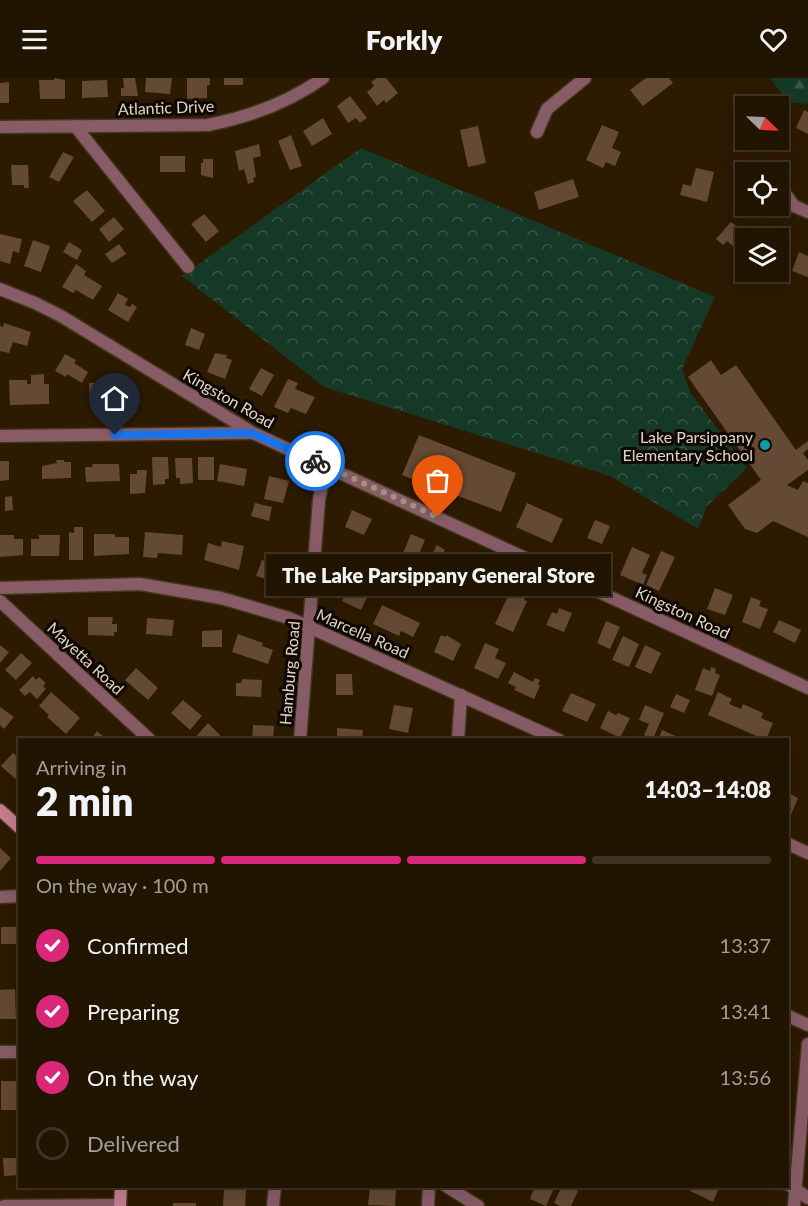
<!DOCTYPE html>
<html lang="en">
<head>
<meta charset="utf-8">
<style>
  body { margin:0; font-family:Lato,sans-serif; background:#2d2110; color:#f1f3f6; height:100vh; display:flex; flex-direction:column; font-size:22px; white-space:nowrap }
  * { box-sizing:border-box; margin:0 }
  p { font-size:20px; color:#a29e99 }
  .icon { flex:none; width:33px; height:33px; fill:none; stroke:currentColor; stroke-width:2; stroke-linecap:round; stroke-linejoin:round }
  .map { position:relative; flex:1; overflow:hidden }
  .side { position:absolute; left:18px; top:660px; width:771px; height:450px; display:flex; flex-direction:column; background:#211401; border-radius:0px; box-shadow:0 6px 24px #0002,0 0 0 2px #3e3323 }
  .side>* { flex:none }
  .needle { width:39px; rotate:114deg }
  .buttons { position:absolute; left:735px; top:18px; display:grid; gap:12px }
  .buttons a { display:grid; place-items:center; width:54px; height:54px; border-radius:0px; background:#211401; box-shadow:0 6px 24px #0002,0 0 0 2px #3e3323; font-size:30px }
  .pin { position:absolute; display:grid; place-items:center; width:51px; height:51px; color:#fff; margin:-62px -26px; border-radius:50% 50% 50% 0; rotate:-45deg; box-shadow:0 0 6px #0007 }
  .pin .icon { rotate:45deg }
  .courier { position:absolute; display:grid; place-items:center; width:60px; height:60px; margin:-30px; border:4px solid #1a73e8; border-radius:50%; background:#fff; color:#222; box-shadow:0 2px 8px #0007 }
  .bubble { position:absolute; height:42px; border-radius:0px; background:#211401; box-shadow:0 6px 24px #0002,0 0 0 2px #3e3323; font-size:20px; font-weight:800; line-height:42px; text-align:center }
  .head em { font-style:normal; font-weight:800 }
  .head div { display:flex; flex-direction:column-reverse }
  .head { display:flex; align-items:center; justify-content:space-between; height:102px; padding:0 18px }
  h1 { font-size:39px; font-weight:800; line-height:45px }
  .bar { display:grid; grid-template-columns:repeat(4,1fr); gap:9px 6px; align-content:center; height:72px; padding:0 18px }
  .bar i { height:8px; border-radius:4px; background:#3e3323 }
  .bar .selected { background:#db2777 }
  .bar p { grid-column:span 4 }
  ol { padding:0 18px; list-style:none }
  li { display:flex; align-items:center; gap:18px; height:66px }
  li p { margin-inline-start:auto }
  li .icon { padding:6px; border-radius:50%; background:#db2777; color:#fff; stroke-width:4 }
  li:last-child { color:#a29e99 }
  li i { width:33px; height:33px; border:3px solid #3e3323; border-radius:50% }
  header { display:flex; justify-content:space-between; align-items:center; height:78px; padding:0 18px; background:#211401; font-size:27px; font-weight:800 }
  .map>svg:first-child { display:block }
  .forest { fill:url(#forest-firs) }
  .park { fill:url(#park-crowns) }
  .building { fill:#644934 }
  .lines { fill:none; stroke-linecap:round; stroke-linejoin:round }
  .street-casing { stroke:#45341c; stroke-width:15 }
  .secondary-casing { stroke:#45341c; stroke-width:15 }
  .street { stroke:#885c66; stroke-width:12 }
  .secondary { stroke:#c47e90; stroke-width:12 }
  .done { stroke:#a19380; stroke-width:6; stroke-dasharray:0 10.8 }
  .route { stroke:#1a73e8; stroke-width:8 }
  .culture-dot { fill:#0f9aa8; stroke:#0e0701; stroke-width:2 }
  .labels { text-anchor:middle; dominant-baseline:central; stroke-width:6; stroke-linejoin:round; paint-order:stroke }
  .street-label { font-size:16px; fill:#e0d4c5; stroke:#0e0701 }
  .poi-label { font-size:16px; fill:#e0d4c5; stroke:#0e0701; text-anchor:end }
</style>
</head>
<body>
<header><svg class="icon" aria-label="menu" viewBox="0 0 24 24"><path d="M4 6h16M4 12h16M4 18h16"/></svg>Forkly<svg class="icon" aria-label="heart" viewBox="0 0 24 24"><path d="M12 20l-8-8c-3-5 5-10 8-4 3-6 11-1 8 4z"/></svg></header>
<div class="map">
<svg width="808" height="1128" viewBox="0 0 808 1128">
  <defs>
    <pattern id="forest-firs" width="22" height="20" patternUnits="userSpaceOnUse" patternTransform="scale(1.5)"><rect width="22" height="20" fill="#163927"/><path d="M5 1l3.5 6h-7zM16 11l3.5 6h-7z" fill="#385545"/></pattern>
    <pattern id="park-crowns" width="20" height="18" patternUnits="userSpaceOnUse" patternTransform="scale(1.5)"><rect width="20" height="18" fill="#163927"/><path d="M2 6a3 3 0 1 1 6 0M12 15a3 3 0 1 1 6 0" fill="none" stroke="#385545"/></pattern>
  </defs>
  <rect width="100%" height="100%" fill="#2c1a01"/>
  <path class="forest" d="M770,0h38v26l-20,-2z"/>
  <path class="park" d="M361,70l354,149 -33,72 8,23 57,76 -40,38 -9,23 -88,-53 -286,-89 -142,-111z"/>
  <path class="building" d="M54,0l11,2v19h-25l-1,-19h15z
    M123,0h12l3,18h-17v-8h3z
    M146,0h26l-2,16 -25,-2z
    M187,0h23v7h-3v13l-20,1z
    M224,0h19v7h-19z
    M377,0h9l12,15 -12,10 -2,-3 -7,6 -10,-14 7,-6 -3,-4z
    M646,0h23l4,5 -30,23 -13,-16z
    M107,2l1,17 -26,1v-17z
    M9,4v21h-9v-20z
    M758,17l6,11h-18v13l-6,3 -7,-15z
    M350,18l17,22 -7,5 -4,-5 -8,5 -11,-17z
    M804,32l4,2v22l-12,-6z
    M323,40l9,16 -20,12 -9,-15z
    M602,47l17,7 -7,16 9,4 -6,14 -9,-4 -3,6 -17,-8z
    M478,48l8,37 -18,4 -8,-37z
    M291,57l11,31 -12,4 -12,-29z
    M259,66l2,12 -8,2 3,19 -3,1 1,4 -6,2 -4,-15 -5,2 -4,-20z
    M63,74l11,5 -15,25 -10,-5z
    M160,78h25v16h-25z
    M203,81h10v19l-12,-3v-12h2z
    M11,87h17l1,23h-5v-3h-12z
    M696,90l18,4 -7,30 -27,-7 3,-11 8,2z
    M573,101l6,18 -40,13 -5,-18z
    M87,112l18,21 -13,11 -19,-21z
    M204,136l15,17 -13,11 -15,-18z
    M114,139l10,12 -15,13 -10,-13z
    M731,144l20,16h-5v19l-19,-16 -4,4 -7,-6z
    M0,156l22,5 -3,14 -6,-2 -3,13 -10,-3z
    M33,162l17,6 -9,26 -17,-6z
    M69,164l13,8 -5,10 -14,-8z
    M119,166l7,10 -14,9 -7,-9z
    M799,174l9,4v21l-16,-6z
    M76,186l10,7 -2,4 18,11 -9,14 -17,-10 -3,3 -11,-6z
    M118,215l10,6 -3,6 5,2 2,-3 5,3 -9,15 -20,-12z
    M4,245l27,9 -4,14 -14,-4 -4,11 -9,-2v-25l3,1z
    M191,250l14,6 -6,16 -14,-5z
    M215,275l12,2 -1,3 6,2 -7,19 -18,-7z
    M65,276l11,6 -2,3 14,9 -6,11 -15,-9 -1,3 -11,-6z
    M711,282l10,15 15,-10 60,85 12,-9v8l-5,4 5,7v10l-21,15 11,5 5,-9 5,2v54l-35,-16 -16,12 -12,-4 -17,-24 33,-25 -73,-103z
    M261,290l13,7 -12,21 -13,-7z
    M44,296v10h5v20l-39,1 -1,-25h18v4h4v-9z
    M288,301l10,4 -3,6 20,8 -9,17 -15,-6 -3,5 -14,-6z
    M126,304l1,20h-21v5h-16l-1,-24z
    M419,357l97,38 -15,39 -99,-37z
    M152,379h16l1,22h-4v5l-12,1z
    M198,379h16v23h-16z
    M175,380h17l1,25 -13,1v-6h-4z
    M56,382h8v2h7v16l-29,1v-13l15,-3z
    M0,383h9v19l-9,1z
    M92,386h27l1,17 -34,1 -1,-15h8z
    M220,386l27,5 -3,17 -27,-5z
    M137,392h10l-2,23 -15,1v-20h7z
    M269,398l20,5 -6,22 -19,-4z
    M12,418l1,14 -8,1v-14z
    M255,425l17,4 -3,14 -18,-5z
    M527,425l36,16 -11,24 -36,-16z
    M352,432l20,9 -8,16 -19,-8z
    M595,442l15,6 -8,18 -15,-6z
    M74,449h9v33h-14v-28l5,1z
    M145,454l38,3 -1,20 -24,-2 -1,5 -14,-1z
    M94,456h21v3h14v17l-35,2z
    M411,456l14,6 -15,35 -14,-6z
    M0,457h14v4h9v16l-23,2z
    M39,457h21l-1,21h-28v-17h8z
    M222,463l22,5 -5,24 -35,-10 4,-17 13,4z
    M437,467l8,5 -14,25 -8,-4z
    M632,469l18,8 -8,18 5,2 -4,10 -23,-10z
    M661,473l14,6 -16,34 -13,-6z
    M451,474l22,10 -7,15 -3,-1 -5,13 -15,-7 5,-12 -4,-2z
    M374,476l21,10 -6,13 -21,-9z
    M262,482l22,8 -5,15 -23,-7z
    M358,492l15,7 -6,12 3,2 -9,19 -19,-9z
    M516,501l14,7 -6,14 3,1 -14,31 -18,-8z
    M715,510l18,7 -8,20 -18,-6z
    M751,519l10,4 -2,5 9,3 -8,20 -18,-7z
    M382,527l38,18 -7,14 -12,-6 -2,5 -26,-12z
    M559,530l13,5 -8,19 -18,-7 6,-13 5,2z
    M88,539h25l-1,7h5v8h-3v4l-26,-1z
    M147,540l27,2 -2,16 -26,-2z
    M779,542l22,10 -6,13 -22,-11z
    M606,543l14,6 -10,22 -13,-6z
    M222,552v17h-20v-16z
    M238,556l25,9 -1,3 11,4 -5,14 -36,-12z
    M441,557l5,2v-2l15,9 -8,17 -19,-9z
    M623,558l16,8 -10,23 -17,-7z
    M485,565l14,6 -4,9 11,5 -8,16 -24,-11z
    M0,567l9,7 -9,11z
    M645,567l16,8 -10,21 -16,-7z
    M21,575l11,10 -16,17 -11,-10z
    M711,589l5,2 -1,4 5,2 -8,21 -17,-6 8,-22 7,3z
    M136,590l22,20 -10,12 -23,-20z
    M514,594l19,10 2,-4 5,2 -2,4 2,2 -6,13 -20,-9 2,-3 -8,-4z
    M336,596h16l1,21h-17z
    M33,598l3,4 3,-3 7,6 -3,3 3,3 -9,10 -7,-7 -5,4 -6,-6z
    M242,601l20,1 -1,17 -25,-1v-13h5z
    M51,614l29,26 -14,16 -19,-17 2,-2 -10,-9z
    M718,614l14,7 -3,5 12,5 2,-5 20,9 -2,5 12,5 -7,17 -58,-25z
    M571,615l25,11 -9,18 -25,-11z
    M676,616l14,6 -6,13 -14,-6z
    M183,622l19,16 -12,14 -19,-17z
    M394,627l19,3 -5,25 -19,-4z
    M645,627l19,8 -11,26 -9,-4 5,-11 -10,-4z
    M0,629l14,10 -10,12 -4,-4z
    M608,633l8,4 2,-2 12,5 -10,20 -20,-10z
    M208,645l13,13 -4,4h-24z
    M253,647l21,1 -1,14h-21z
    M337,650l26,2 -1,10h-25z
    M662,652l23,10h-27z
    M97,653l7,6 1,-1 4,4h-19z
    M13,675l7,6v24l-19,-17z
    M788,715l10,5 -7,17 -3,-1z
    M0,770l11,10 -11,13z
    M1,849h19v17h-19z
    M15,911l1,30h-16v-29z
    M1,1003h15v29h-15z
    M3,1080h17v17l-16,1z
    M535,1108h20l-9,20 -16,-7z
    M562,1108h7l9,5 -7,15h-11l-6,-3z
    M692,1108h28l-7,16 -23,-11z
    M370,1109l26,2 -1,17 -27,-1z
    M224,1111l22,1 -1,16h-22z
    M173,1125h23v3h-23z"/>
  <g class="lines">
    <defs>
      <path id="street" d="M75,48l113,141
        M0,49l208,-2c40,-8 82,-23 115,-47
        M537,54l10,-23 38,-31
        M778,106l16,22 14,6
        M0,211l35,14 26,13 192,117 555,255
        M0,358l251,-3
        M0,510l140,-4 81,14 68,20 270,122
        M0,523l150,139
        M300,662l19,-240 7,-34
        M458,662l3,-45
        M788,766l20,9
        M0,819l20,-1
        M788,938l20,9
        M0,974h20
        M788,1106l20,14
        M446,1108l32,20
        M4,1128l116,-1
        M273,1128l2,-20
        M428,1128l1,-20
        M794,1128l14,-162"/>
      <path id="secondary" d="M0,732l20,18
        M120,1128l1,-20"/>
    </defs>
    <use href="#street" class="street-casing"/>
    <use href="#secondary" class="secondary-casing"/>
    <use href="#street" class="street"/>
    <use href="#secondary" class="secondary"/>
  </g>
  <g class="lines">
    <path class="done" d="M315,383l123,56"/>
    <path class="route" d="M115,357l137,-2 63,28"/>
  </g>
  <circle class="culture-dot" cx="765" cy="367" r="6"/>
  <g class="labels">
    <g class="street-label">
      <text transform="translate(166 29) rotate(-2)">Atlantic Drive</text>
      <text transform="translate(229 320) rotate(30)">Kingston Road</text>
      <text transform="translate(683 534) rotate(25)">Kingston Road</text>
      <text transform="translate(363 555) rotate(24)">Marcella Road</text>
      <text transform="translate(86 580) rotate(43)">Mayetta Road</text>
      <text transform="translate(289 595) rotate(-85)">Hamburg Road</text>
    </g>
    <g class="poi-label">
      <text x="753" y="358">Lake Parsippany<tspan x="753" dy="18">Elementary School</tspan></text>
    </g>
  </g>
</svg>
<div class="buttons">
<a><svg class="needle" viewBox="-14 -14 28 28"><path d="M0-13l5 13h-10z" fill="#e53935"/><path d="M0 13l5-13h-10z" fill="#a29e99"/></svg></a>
<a><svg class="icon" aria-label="locate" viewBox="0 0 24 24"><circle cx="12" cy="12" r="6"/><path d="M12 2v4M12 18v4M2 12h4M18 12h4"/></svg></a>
<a><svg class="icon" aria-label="layers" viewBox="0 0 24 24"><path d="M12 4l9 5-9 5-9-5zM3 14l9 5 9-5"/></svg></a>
</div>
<div class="pin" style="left:438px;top:439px;background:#ea580c"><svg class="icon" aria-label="bag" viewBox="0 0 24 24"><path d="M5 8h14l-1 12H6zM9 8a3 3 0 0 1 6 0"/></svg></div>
<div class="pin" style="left:115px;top:357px;background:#1f2937"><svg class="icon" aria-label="home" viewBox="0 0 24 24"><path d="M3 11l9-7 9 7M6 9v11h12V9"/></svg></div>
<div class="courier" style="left:315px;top:383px"><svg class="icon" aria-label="bike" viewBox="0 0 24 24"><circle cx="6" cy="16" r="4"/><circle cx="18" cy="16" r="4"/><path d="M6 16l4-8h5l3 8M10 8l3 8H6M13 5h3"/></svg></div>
<div class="bubble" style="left:266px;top:476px;width:345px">The Lake Parsippany General Store</div>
<section class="side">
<div class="head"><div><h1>2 min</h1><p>Arriving in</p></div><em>14:03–14:08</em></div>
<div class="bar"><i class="selected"></i><i class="selected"></i><i class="selected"></i><i></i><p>On the way · 100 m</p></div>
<ol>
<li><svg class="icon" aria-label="check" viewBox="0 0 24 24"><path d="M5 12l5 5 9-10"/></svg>Confirmed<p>13:37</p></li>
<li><svg class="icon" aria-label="check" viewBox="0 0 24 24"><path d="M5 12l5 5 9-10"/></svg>Preparing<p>13:41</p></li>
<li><svg class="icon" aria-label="check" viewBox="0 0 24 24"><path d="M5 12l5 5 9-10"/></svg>On the way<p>13:56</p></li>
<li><i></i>Delivered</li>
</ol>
</section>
</div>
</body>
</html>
